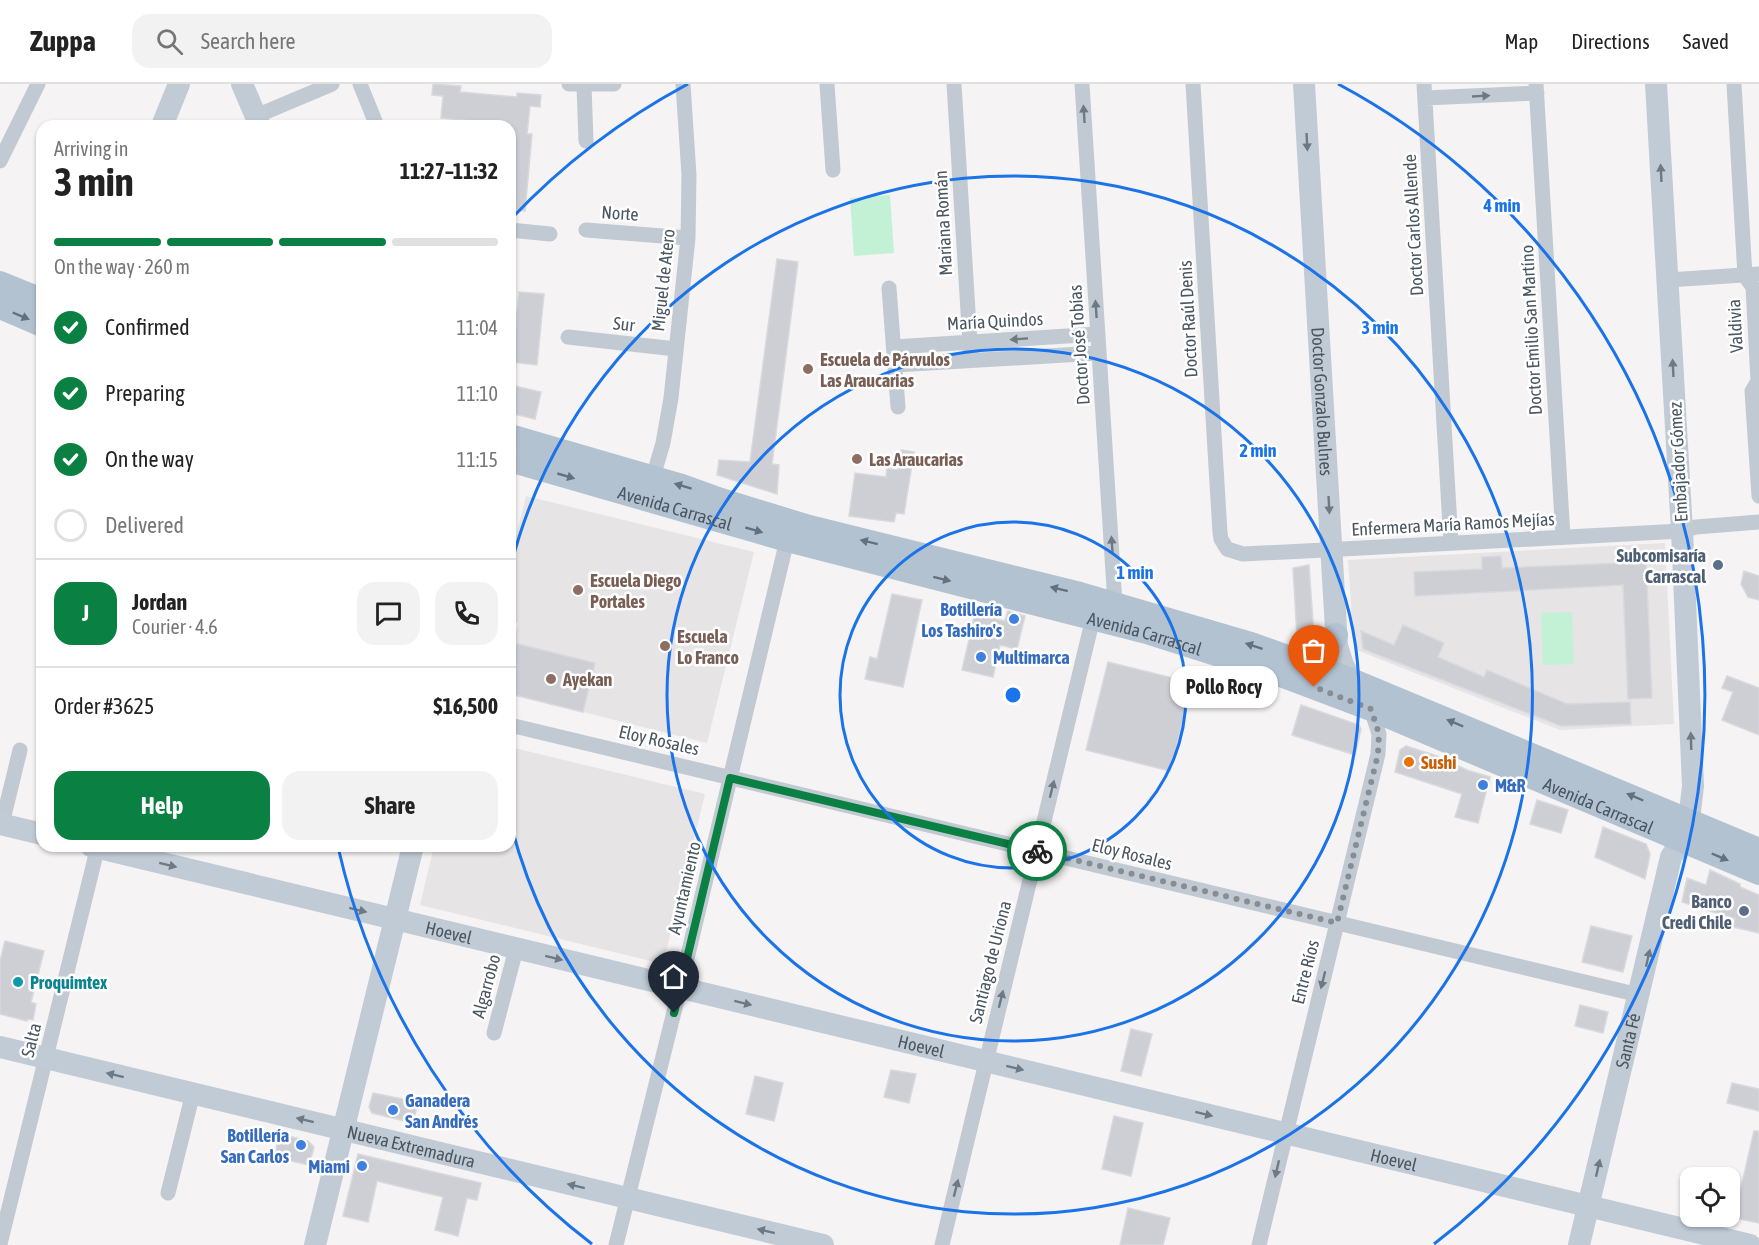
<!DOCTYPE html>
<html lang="en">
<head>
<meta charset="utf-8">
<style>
  body { margin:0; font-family:"Asap Condensed",sans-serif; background:#f2f2f2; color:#222; height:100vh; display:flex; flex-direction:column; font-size:22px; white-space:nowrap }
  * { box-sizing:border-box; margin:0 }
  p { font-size:20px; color:#767676 }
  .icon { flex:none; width:33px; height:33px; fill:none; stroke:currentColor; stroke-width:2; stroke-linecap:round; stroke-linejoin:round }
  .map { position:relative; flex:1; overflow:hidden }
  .side { position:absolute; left:36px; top:36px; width:480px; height:732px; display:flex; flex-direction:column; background:#fff; border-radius:18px; box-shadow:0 2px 4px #0004 }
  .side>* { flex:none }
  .tools { position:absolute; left:1680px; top:1083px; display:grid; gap:12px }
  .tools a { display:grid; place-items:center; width:60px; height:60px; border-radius:12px; background:#fff; box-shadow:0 2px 4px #0004; font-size:30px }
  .pin { position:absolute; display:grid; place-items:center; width:51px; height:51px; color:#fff; margin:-62px -26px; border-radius:50% 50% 50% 0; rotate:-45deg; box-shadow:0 0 6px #0007 }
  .pin .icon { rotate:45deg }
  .courier { position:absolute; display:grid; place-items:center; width:60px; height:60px; margin:-30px; border:4px solid #0b8043; border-radius:50%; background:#fff; color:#222; box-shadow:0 2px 8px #0007 }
  .bubble { position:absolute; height:42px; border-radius:18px; background:#fff; box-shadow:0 2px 4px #0004; font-size:20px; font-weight:700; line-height:42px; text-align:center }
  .overview em { font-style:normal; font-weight:700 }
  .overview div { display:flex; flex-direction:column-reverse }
  .overview { display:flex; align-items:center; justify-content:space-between; height:102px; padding:0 18px }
  h1 { font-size:39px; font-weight:700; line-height:45px }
  .bar { display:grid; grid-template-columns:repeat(4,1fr); gap:9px 6px; align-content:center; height:72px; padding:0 18px }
  .bar i { height:8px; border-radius:4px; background:#e0e0e0 }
  .bar .on { background:#0b8043 }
  .bar p { grid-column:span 4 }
  .line { display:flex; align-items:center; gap:15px; padding:0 18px; border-top:2px solid #e0e0e0 }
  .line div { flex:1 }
  .round { display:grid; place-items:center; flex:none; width:63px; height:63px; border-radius:18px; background:#f2f2f2 }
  ol { padding:0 18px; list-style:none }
  li { display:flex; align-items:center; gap:18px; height:66px }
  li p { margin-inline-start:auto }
  li .icon { padding:6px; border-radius:50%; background:#0b8043; color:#fff; stroke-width:4 }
  li:last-child { color:#767676 }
  li i { width:33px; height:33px; border:3px solid #e0e0e0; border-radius:50% }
  .action { display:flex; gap:12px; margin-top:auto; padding:12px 18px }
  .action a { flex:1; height:69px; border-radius:18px; background:#0b8043; color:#fff; font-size:24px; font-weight:700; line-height:69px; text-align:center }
  .action a+a { background:#f2f2f2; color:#222 }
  header { display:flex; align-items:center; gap:36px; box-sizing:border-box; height:84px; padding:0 30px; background:#fff; border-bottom:2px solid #e0e0e0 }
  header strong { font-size:28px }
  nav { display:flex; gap:33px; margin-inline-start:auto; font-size:21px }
  .search { width:420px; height:54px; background:#f2f2f2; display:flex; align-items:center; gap:15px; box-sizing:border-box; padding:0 21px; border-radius:18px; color:#767676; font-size:22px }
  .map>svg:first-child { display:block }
  .education { fill:#e6e4e5 }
  .green { fill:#c3f1d5 }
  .building { fill:#cdcfd5; stroke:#d7d9de; stroke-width:1.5 }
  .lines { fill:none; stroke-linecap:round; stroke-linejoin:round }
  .street { stroke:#c1cad2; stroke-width:15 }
  .secondary { stroke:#c1cbd6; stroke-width:22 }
  .primary { stroke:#b3c2d1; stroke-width:24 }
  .oneway { fill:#6e7983 }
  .oneway2 { fill:#6e7984 }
  .oneway3 { fill:#64717d }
  .done { stroke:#868d94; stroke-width:6; stroke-dasharray:0 10.8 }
  .route { stroke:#0b8043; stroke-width:8 }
  .ring { fill:none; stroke:#1a73e8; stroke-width:3 }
  .education-dot { fill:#8d6e63; stroke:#fff; stroke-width:2 }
  .service-dot { fill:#5c6f8a; stroke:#fff; stroke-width:2 }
  .shop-dot { fill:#3f7fe0; stroke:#fff; stroke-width:2 }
  .food-dot { fill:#e8710a; stroke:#fff; stroke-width:2 }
  .culture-dot { fill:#0f9aa8; stroke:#fff; stroke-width:2 }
  .labels { text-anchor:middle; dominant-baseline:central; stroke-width:5; stroke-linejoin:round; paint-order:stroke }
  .street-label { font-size:18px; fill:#4a5661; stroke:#fff }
  .education-label { font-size:18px; font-weight:bold; fill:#785e54; stroke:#fff; text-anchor:start }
  .service-label { font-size:18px; font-weight:bold; fill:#4e5e75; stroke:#fff; text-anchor:end }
  .shop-label { font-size:18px; font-weight:bold; fill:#366cbe; stroke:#fff; text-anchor:end }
  .food-label { font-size:18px; font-weight:bold; fill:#c56008; stroke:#fff; text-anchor:start }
  .culture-label { font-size:18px; font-weight:bold; fill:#0d838f; stroke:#fff; text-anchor:start }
  .centre { fill:#1a73e8; stroke:#fff; stroke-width:3 }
  .ring-label { font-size:18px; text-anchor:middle; font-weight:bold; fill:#1a73e8; stroke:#fff; stroke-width:5; stroke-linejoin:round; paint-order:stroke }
</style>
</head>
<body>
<header>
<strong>Zuppa</strong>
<div class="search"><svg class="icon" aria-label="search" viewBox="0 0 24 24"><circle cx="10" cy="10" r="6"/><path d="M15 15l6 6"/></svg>Search here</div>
<nav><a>Map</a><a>Directions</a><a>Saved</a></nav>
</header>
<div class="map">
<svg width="1759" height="1161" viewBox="0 0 1759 1161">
  <rect width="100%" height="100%" fill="#f5f3f3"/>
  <path class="education" d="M526,412l228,56 -47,191 -124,-31 12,-49 -82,-20 5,-20 -8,-2v-61z
    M1665,459l9,181 -114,6 -206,-81 -6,-89z
    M510,663l195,47 -42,170 -243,-59 14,-59h76z"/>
  <path class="green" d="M890,111l4,58 -40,3 -4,-58z
    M1572,528l2,52 -31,1 -2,-52z"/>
  <path class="building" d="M433,0l28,2 -1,6 57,5v-4l24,2 -1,12 -10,-1 -3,28h5l-7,77 -15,-1v-86l-69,-6 2,-22 -11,-1z
    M777,175l21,3 -26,202 7,1 -2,29 -60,-19 2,-15 31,2z
    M519,208l25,2 -7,71 -25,-3z
    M510,301l31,7 -6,27 -25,-6z
    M901,366l13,2 -10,62 -8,-1 -2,9 -45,-6 6,-43 31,4 1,-9 11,2z
    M1501,472l1,12 144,-6 6,136 -24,1 -5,-114 -208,11 -1,-24 68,-3v-12z
    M1309,481l5,71 -5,4 -12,-3 -4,-69z
    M1744,487l15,5v24l-11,-3 -7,-13z
    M892,510l30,6 -19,87 -38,-8 5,-22 7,2z
    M1008,527l17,5 -8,33 -17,-4 -7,32 -31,-7 13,-56 30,7z
    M1403,541l41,18 -6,14 46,20 3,-7 80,34 63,-2 1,22 -70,2 -198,-77 -2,-18 33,14z
    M510,558l85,21 -12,49 -73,-18z
    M1108,578l85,21 -23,88 -84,-21z
    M1727,592l32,12v47l-37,-15 11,-28 -11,-4z
    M1301,621l58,20 2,4 -6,26 -63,-20z
    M1406,662l31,10 30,14 23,7 -12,46 -23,-6 7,-23 -67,-22 5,-22z
    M1537,716l31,10 -7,23 -31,-9z
    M1603,743l43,17 4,10 -5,25 -50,-22z
    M1710,786l30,14v3l19,8v38l-26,-6 2,-8 -53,-17 5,-24 19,7z
    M1591,842l41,10 -9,36 -41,-10z
    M5,857l39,10 -13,51 5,2 -3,16 -6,-1v2l-27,-7v-53z
    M1580,921l28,7 -5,21 -28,-7z
    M1131,945l21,5 -11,42 -20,-5z
    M891,986l25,4 -7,29 -25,-6z
    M755,992l28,7 -9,38 -28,-7z
    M1732,999l27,6v22l-32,-8z
    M373,1009l45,9 -5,21 -41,-10 -3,-6z
    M1114,1032l29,7 -12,53 -29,-7z
    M1754,1047h5v92l-25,-5z
    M280,1050l28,7 6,6 -5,18 -35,-8z
    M358,1070l123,29 -4,17 -10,-2 -9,38 -23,-6 8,-33 -66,-16 -9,41 -25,-6z
    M1128,1124l42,10 -7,27h-43z"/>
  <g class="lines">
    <path class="street" d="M360,0l17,42
      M569,0h45
      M827,0l6,86
      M954,0l17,276
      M1082,0l33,520
      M1193,0l27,449 1,6 6,10 16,5 62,-3 377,-20 14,-4 63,-5
      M1424,0l27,459
      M1536,0l27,453
      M1734,0l11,192 8,11 5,94 -6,10 7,105
      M584,1l2,56
      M1425,14l112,-5
      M256,32l76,-32
      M0,77l38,-77
      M510,146l40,4
      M586,146l102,8
      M1668,196l91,-6
      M889,204l9,119
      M568,253l108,12
      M894,263l204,-13
      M895,281l204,-12
      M653,393l10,-34 8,-45 17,-160 1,-63 -6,-91
      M510,641l1129,270
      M2,740l18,-74
      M494,949l22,-84
      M168,1109l25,-100
      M0,1160l98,-398
      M616,1161l64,-257 107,-448
      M942,1161l151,-627
      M1259,1161l119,-491 1,-20 -8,-25"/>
    <g class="secondary">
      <path d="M242,0l18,42"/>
      <path id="s1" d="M1304,0l33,562 6,19 13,24"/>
      <path d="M162,42l17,-42"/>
      <path d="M0,740l42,10"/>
      <path id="s2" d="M91,762l1659,399"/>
      <path id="s3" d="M0,963l823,198"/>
      <path d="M315,1161l98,-399"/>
      <path id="s4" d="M1579,1161l92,-388 11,-17 7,-20 4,-34 -11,-255 -26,-447"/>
    </g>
    <g class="primary">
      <path d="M0,199l42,17"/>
      <path d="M0,223l42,18"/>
      <path d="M510,352l172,50 39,14 88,27 271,67 171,50 98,35 410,171"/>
      <path id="s5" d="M510,376l277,80 363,93 123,39 98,37 388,164"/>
      <path d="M1299,577c17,-3 31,-9 37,-26"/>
    </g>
  </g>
  <defs><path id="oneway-solid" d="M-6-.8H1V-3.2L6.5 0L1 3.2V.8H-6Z" transform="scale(1.5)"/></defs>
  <g class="oneway">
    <use href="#oneway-solid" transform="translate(1481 12) rotate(-3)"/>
    <use href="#oneway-solid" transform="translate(1084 30) rotate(-94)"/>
    <use href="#oneway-solid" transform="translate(1096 225) rotate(-94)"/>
    <use href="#oneway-solid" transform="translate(1019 255) rotate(176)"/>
    <use href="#oneway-solid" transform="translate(1112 461) rotate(-94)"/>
    <use href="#oneway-solid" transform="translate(1052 705) rotate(-76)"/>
    <use href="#oneway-solid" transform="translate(1323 896) rotate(104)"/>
    <use href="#oneway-solid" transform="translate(1001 915) rotate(-76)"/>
    <use href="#oneway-solid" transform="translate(1277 1085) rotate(103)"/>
    <use href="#oneway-solid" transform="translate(956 1104) rotate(-76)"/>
  </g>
  <g class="oneway2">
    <use href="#oneway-solid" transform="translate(1307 58) rotate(87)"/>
    <use href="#oneway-solid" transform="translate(1661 89) rotate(-93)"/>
    <use href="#oneway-solid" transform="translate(1673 284) rotate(-93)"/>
    <use href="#oneway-solid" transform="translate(1329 421) rotate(87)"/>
    <use href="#oneway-solid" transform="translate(1691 657) rotate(-92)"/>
    <use href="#oneway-solid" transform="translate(168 781) rotate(14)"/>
    <use href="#oneway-solid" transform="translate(358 826) rotate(14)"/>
    <use href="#oneway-solid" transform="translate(554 874) rotate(14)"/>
    <use href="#oneway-solid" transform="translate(1648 874) rotate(-77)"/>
    <use href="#oneway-solid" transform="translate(743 919) rotate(14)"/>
    <use href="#oneway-solid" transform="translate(1015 984) rotate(14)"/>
    <use href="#oneway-solid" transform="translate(115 991) rotate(-166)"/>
    <use href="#oneway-solid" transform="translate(1204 1030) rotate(14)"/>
    <use href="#oneway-solid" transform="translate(305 1036) rotate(-166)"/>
    <use href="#oneway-solid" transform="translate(1598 1084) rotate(-77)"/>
    <use href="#oneway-solid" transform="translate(576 1102) rotate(-166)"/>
    <use href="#oneway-solid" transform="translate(766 1147) rotate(-166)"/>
  </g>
  <g class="oneway3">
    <use href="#oneway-solid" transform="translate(21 232) rotate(23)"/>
    <use href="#oneway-solid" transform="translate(566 392) rotate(16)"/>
    <use href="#oneway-solid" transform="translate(683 402) rotate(-163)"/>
    <use href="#oneway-solid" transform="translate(754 446) rotate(16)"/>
    <use href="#oneway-solid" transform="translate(869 458) rotate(-166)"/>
    <use href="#oneway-solid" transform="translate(942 495) rotate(14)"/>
    <use href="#oneway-solid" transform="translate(1059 505) rotate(-166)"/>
    <use href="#oneway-solid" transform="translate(1254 562) rotate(-162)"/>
    <use href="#oneway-solid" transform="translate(1455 639) rotate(-157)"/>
    <use href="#oneway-solid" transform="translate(1635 713) rotate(-157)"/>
    <use href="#oneway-solid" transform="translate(1720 773) rotate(23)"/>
  </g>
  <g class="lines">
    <path class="done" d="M1037,767l300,72 41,-169 1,-20 -8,-25 -57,-22"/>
    <path class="route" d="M674,929l56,-235 307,73"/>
  </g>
  <g class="ring">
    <circle cx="1013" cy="611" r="173"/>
    <circle cx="1013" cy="611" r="346"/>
    <path d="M511 481A519 519 0 1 1 511 741"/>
    <path d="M592 1160A692 692 0 0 1 339 767M511 135A692 692 0 0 1 688 0M1338 0A692 692 0 0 1 1434 1160"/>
  </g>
  <g class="education-dot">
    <circle cx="808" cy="285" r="6"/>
    <circle cx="857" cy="375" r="6"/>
    <circle cx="578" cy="506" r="6"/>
    <circle cx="665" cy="562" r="6"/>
    <circle cx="551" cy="595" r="6"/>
  </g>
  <g class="service-dot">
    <circle cx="1718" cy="481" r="6"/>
    <circle cx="1744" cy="827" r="6"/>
  </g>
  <g class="shop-dot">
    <circle cx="1014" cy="535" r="6"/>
    <circle cx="981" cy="573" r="6"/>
    <circle cx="1483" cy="701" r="6"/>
    <circle cx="393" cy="1026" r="6"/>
    <circle cx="301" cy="1061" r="6"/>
    <circle cx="362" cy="1082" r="6"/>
  </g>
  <circle class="food-dot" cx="1409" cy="678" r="6"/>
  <circle class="culture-dot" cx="18" cy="898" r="6"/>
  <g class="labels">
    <g class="street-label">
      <text transform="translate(620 129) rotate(4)">Norte</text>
      <text transform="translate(943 139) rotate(-93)">Mariana Román</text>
      <text transform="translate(1413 141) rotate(-93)">Doctor Carlos Allende</text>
      <text transform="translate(663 196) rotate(-84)">Miguel de Atero</text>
      <text transform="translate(1188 235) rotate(-93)">Doctor Raúl Denis</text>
      <text transform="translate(995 237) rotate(-3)">María Quindos</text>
      <text transform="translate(624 240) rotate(7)">Sur</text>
      <text transform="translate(1735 242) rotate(-93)">Valdivia</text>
      <text transform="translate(1531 246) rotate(-93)">Doctor Emilio San Martíno</text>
      <text transform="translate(1079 261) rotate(-94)">Doctor José Tobías</text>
      <text stroke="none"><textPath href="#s1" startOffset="318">Doctor Gonzalo Bulnes</textPath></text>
      <text transform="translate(1678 378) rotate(-93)">Embajador Gómez</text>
      <text stroke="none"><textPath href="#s5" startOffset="172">Avenida Carrascal</textPath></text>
      <text transform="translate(1453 440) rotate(-3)">Enfermera María Ramos Mejías</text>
      <text stroke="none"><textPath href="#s5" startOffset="658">Avenida Carrascal</textPath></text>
      <text transform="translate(659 656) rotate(13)">Eloy Rosales</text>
      <text stroke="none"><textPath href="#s5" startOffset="1144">Avenida Carrascal</textPath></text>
      <text transform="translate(1132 770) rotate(14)">Eloy Rosales</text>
      <text transform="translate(684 804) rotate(-77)">Ayuntamiento</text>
      <text stroke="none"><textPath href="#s2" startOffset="368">Hoevel</textPath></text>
      <text transform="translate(990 878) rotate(-76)">Santiago de Uriona</text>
      <text transform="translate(1305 888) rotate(-76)">Entre Ríos</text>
      <text transform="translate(486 902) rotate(-75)">Algarrobo</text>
      <text transform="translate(31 956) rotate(-76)">Salta</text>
      <text stroke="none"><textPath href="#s4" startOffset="210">Santa Fé</textPath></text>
      <text stroke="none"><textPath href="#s2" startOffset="854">Hoevel</textPath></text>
      <text stroke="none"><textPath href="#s3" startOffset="423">Nueva Extremadura</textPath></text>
      <text stroke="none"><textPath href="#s2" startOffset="1340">Hoevel</textPath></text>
    </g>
    <g class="education-label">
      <text x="820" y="275">Escuela de Párvulos<tspan x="820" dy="21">Las Araucarias</tspan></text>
      <text x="869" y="375">Las Araucarias</text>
      <text x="590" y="496">Escuela Diego<tspan x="590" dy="21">Portales</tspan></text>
      <text x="677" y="552">Escuela<tspan x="677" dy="21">Lo Franco</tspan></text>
      <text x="563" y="595">Ayekan</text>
    </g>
    <g class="service-label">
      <text x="1706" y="471">Subcomisaría<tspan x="1706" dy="21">Carrascal</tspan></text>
      <text x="1732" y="817">Banco<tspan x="1732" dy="21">Credi Chile</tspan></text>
    </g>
    <g class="shop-label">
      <text x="1002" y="525">Botillería<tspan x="1002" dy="21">Los Tashiro's</tspan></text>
      <text x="993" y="573" text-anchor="start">Multimarca</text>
      <text x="1495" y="701" text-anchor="start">M&amp;R</text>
      <text x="405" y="1016" text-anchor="start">Ganadera<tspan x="405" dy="21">San Andrés</tspan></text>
      <text x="289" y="1051">Botillería<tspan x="289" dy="21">San Carlos</tspan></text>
      <text x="350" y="1082">Miami</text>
    </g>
    <g class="food-label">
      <text x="1421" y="678">Sushi</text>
    </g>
    <g class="culture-label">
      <text x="30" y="898">Proquimtex</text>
    </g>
  </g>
  <circle cx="1013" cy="611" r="9" class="centre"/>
  <g class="ring-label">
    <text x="1502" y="128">4 min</text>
    <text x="1380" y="250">3 min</text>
    <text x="1258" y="373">2 min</text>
    <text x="1135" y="495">1 min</text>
  </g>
</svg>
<div class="tools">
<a><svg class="icon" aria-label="locate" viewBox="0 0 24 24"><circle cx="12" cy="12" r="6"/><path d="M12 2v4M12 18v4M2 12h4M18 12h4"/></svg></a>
</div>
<div class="pin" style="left:1314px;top:603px;background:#ea580c"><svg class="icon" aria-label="bag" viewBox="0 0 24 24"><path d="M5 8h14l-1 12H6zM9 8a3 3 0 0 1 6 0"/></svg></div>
<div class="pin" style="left:674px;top:929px;background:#1f2937"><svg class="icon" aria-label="home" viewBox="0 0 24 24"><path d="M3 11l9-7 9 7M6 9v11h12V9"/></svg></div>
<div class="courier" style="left:1037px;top:767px"><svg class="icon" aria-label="bike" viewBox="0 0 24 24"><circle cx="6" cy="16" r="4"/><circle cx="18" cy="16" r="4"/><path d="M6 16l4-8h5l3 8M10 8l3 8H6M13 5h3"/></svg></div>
<div class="bubble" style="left:1170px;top:582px;width:108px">Pollo Rocy</div>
<section class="side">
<div class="overview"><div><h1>3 min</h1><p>Arriving in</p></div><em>11:27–11:32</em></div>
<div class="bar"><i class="on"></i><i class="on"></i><i class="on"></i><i></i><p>On the way · 260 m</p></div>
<ol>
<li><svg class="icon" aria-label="check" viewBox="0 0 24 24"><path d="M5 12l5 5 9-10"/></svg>Confirmed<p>11:04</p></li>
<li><svg class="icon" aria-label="check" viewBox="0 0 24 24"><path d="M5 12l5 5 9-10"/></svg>Preparing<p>11:10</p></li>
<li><svg class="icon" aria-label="check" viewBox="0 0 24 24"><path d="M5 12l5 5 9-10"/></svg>On the way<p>11:15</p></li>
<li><i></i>Delivered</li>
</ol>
<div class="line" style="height:108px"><b class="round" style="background:#0b8043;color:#fff">J</b><div><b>Jordan</b><p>Courier · 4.6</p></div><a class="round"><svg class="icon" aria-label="chat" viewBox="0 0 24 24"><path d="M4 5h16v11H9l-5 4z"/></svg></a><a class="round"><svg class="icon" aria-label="phone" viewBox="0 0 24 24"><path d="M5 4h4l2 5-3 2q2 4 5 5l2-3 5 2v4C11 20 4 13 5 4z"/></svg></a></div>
<div class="line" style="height:78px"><div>Order #3625</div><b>$16,500</b></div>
<div class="action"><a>Help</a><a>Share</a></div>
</section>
</div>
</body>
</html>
